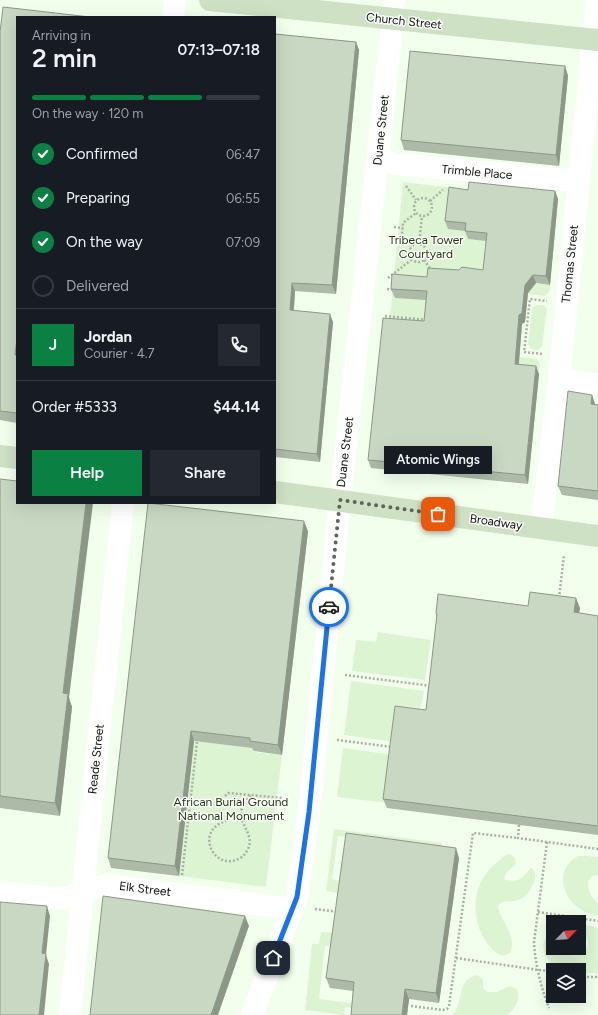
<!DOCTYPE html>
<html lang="en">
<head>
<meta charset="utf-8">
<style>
  body { margin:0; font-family:Figtree,sans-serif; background:#242831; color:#f1f3f6; height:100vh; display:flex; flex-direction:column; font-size:15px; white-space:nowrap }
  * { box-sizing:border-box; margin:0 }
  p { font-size:13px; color:#9ea1a6 }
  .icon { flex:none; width:22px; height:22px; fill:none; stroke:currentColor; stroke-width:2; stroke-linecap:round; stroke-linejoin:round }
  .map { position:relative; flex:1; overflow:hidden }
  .drawer { position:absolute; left:16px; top:16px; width:260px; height:488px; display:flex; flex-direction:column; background:#171b24; border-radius:0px; box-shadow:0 4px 16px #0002 }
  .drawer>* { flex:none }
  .needle { width:26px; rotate:65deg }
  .tools { position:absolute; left:546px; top:915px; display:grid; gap:8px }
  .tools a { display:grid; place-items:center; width:40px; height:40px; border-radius:0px; background:#171b24; box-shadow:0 4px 16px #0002; font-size:20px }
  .pin { position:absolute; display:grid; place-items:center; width:34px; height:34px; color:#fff; margin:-17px; border-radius:8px; box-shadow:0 2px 6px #0006 }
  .courier { position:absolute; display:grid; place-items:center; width:40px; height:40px; margin:-20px; border:3px solid #1a73e8; border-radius:50%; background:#fff; color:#222; box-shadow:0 1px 5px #0007 }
  .bubble { position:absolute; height:28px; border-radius:0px; background:#171b24; box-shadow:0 4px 16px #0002; font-size:13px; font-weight:600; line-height:28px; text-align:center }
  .summary em { font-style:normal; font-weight:600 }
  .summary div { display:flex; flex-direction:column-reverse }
  .summary { display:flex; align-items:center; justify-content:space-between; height:68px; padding:0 16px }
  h1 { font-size:26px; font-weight:600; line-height:30px }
  .bar { display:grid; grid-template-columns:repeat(4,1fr); gap:6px 4px; align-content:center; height:48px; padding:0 16px }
  .bar i { height:5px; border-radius:3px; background:#363941 }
  .bar .selected { background:#0b8043 }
  .bar p { grid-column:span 4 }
  .line { display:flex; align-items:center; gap:10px; padding:0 16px; border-top:1px solid #363941 }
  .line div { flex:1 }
  .round { display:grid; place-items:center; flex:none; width:42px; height:42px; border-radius:0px; background:#242831 }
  ol { padding:0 16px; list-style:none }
  li { display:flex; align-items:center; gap:12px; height:44px }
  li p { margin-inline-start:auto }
  li .icon { padding:4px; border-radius:50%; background:#0b8043; color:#fff; stroke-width:4 }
  li:last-child { color:#9ea1a6 }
  li i { width:22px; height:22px; border:2px solid #363941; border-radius:50% }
  .button { display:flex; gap:8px; margin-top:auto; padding:8px 16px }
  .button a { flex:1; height:46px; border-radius:0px; background:#0b8043; color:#fff; font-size:16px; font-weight:600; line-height:46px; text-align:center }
  .button a+a { background:#242831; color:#f1f3f6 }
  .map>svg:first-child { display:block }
  .green { fill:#ddf4d3 }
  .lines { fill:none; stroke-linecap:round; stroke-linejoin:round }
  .path { stroke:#a8b1a3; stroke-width:2.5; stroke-dasharray:2 2; stroke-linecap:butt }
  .street { stroke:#fff; stroke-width:22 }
  .secondary { stroke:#cee1c4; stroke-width:22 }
  .wall { fill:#adbaa8 }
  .shaded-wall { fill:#8d9788 }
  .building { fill:#c9d8c3; stroke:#8d9788 }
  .done { stroke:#5e6459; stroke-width:4; stroke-dasharray:0 7.2 }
  .route { stroke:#1a73e8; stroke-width:5 }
  .labels { text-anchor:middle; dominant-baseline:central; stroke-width:3; stroke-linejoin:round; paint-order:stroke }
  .street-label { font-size:12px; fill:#0d110a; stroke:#fff }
  .park-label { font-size:12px; fill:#1a3806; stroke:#fff }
</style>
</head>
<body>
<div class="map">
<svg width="598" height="1015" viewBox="0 0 598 1015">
  <rect width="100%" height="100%" fill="#f3ffed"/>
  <path class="green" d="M403,182l50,6c-3,18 17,32 16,51l21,2 -4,37 -58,52 -39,-3z
    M527,282l23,3 -1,7 -4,4 -17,-2z
    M536,305h7l4,4 -5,37 -4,4 -7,-1 -3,-5 4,-36z
    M519,357l18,2 3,4 -1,11 -21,-2z
    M378,632l53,8 -6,40 -73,-9 4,-31 20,2z
    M351,681l73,10 -3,17 -21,-2 -5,36 -51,-7z
    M194,741l60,7v4l28,3 -16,132 -87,-11z
    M343,748l51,7 -6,48 -51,-6z
    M334,829l108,14 -1,6 -103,-13 -6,43 8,2 -2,12 -12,-2z
    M510,854l5,4 1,6 -10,9 -2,5 2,2c15,3 16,-3 25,-12 4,3 5,6 4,11 -3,10 -9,20 -20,22 -7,1 -13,-1 -17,5 2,16 20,29 12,47l-7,3c-7,-2 -11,-7 -16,-13 -18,-25 -15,-60 8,-79 5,-4 9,-9 15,-10z
    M578,856h9l11,1v18l-6,1 -4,5c0,9 3,16 10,22v12c-29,-1 -51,-42 -20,-59z
    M587,925l11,3v45h-19v-3c-5,0 -12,1 -17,0 -12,-4 -23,-18 -17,-31l5,-2h3v11h6c8,10 29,12 29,-6 0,-5 -5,-10 -5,-15z
    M321,932l13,1 -2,13h-7l-6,53 39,5 -1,5 -12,-2 -1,8 -39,-5 7,-66h7z
    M478,975l5,5v8l5,4h9l13,-6 7,3c4,10 -2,19 -9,26h-56c13,-11 3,-37 26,-40z"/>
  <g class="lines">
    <path class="path" d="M406,186l10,14
      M414 207a9 9 0 1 1 18 0a9 9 0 1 1-18 0Z
      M430,201l13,-11
      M394,227l9,1
      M409 253a9 9 0 1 1 18 0a9 9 0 1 1-18 0Z
      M419,244l3,-28
      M412,246l-10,-12 1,-11 13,-10
      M424,260l7,10
      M388,278l23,-18
      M387,289l7,1
      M385,316l43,4
      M542,354l-18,-2 6,-53 17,2
      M559,598l5,-43
      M345,675l87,11
      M337,740l55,7
      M225,796l3,-3 55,5
      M227,812l-1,9c-33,10 -11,52 14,37 4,-2 6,-5 8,-9 9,-19 -22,-31 3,-53
      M519,825l-1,13 80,11
      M547,842l-13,100c1,22 7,45 15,66
      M182,875l15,-133
      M315,909l24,3
      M538,912l60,9
      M456,958l97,14
      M579,977h19
      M411,1006l32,4 4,-1 2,-3 24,-173 45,5"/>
    <path class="street" d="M173,17l2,-17
      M379,153c4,7 10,10 18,11l167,16 15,-3
      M559,380l39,4
      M541,528l18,-148 38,-380
      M0,892l61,7 44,-14 187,24
      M70,1015l53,-512
      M252,1015l45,-118 12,-85 31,-312 55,-500"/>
    <path class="secondary" d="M210,0l388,40
      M0,456l17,2
      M275,492l323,44"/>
  </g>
  <path class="wall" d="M17,17v406l-17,-3v-388z
    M275,34l81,8 3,8 -23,244 -41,-3 -1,20 39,11 -13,140 -45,-5z
    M565,66l3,10 -9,90 -155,-16 -3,-10z
    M468,190l87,1 3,8 -8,86 -14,-2 -8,10 -3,29 -3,2 -3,40 20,10 -11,110 -157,-16 -3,-8 56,-139 2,-21 -31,-2 -4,-9 36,-12 32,-7h24l3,-29 -18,-2 -3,-8 -17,-2 -3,-8z
    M592,395l3,10h3v95l-36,-5 -4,-9z
    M0,479l72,228 -12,109 -60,-8z
    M308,531l-26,224 -28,-4 -2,-3 -58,-7 -15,135 -68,-8 -3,-10z
    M528,606l52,2 -1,5 19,3v219l-211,-27 -4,-9 43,-89 11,-93 -1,-4z
    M459,858l-20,145 -30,-4 -2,16h-56l2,-24 -23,-3 -4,-10z"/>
  <path class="shaded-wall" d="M356,42l3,8 -23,244 -4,-9z
    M565,66l3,10 -9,90 -3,-11z
    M555,191l3,8 -8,86 -4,-9z
    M533,275l3,8 -8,10 -3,29 -3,2 -4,48 -3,-8 4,-49 6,-30z
    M292,283l3,8 -2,28 -3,-9z
    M330,314l3,8 -13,140 -3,-8z
    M17,339v20l-2,-4z
    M536,366l3,8 -11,110 -3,-9z
    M592,395l3,9 -1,9 -3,-9z
    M86,503h7l-24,195 3,9 -12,109 -5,-13 8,-110z
    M304,521l4,10 -26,224 -4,-10z
    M576,598l4,10 -3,14 -3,-10z
    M191,731l3,10 -15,135 -4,-10z
    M456,848l3,10 -20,145 -3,-10z
    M47,906l3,10 -4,39 3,9 -5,51h-5l3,-62z
    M245,916l4,10 -31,89h-7z
    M405,989l4,10 -2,16h-5z"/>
  <path class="building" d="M3,7l87,10h-73v322l-2,16h2v58l-17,-2v-379z
    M275,34l81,8 -24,243 -40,-2 -2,27 40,4 -13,140 -42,-5z
    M410,51l155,15 -9,89 -155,-15z
    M469,182l86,9 -9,85 -13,-1 -8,10 -3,28 -3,2 -4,49 21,2 -11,109 -157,-15 15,-142 41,3 3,-30 -36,-2 1,-15 35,3 1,-9 31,2 3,-3 21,3 4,-37 -22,-2 1,-8 -21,-2 4,-34 19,3z
    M568,391l24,4 -1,9 7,1v86l-40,-5z
    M0,479l17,2v22h69l-23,190 5,1 -13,109 -55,-7z
    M148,503l156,18 -26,224 -28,-4v-3l-59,-7 -16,135 -67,-8z
    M530,592l46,6 -2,14 24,4v210l-215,-27 12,-93 31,4 11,-96 -1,-1 2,-19 90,12z
    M346,833l110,15 -20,145 -31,-4 -3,26h-51l3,-33 -28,-4z
    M103,896l142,20 -34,99h-121z
    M0,902l47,4 -5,47 4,1 -7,61h-39z"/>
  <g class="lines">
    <path class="done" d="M329,607l11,-107 98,14"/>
    <path class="route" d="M273,958l24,-61 12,-85 20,-205"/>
  </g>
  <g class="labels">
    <g class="street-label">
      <text transform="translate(404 21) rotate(6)">Church Street</text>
      <text transform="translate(381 130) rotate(-84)">Duane Street</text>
      <text transform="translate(477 172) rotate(5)">Trimble Place</text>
      <text transform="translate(570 264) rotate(-84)">Thomas Street</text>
      <text transform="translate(345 452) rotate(-83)">Duane Street</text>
      <text transform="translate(496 522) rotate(8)">Broadway</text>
      <text transform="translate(96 759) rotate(-84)">Reade Street</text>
      <text transform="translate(145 889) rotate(7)">Elk Street</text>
    </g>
    <g class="park-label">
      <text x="426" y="240">Tribeca Tower<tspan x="426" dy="14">Courtyard</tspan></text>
      <text x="231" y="802">African Burial Ground<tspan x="231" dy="14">National Monument</tspan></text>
    </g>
  </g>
</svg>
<div class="tools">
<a><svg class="needle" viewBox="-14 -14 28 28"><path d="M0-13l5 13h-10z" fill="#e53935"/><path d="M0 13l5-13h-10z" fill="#9ea1a6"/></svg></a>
<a><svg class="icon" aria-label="layers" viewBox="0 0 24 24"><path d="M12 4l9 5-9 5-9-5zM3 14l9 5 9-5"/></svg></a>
</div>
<div class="pin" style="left:438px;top:514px;background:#ea580c"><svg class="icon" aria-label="bag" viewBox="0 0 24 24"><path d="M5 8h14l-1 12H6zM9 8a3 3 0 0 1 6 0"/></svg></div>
<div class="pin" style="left:273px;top:958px;background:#1f2937"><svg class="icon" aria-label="home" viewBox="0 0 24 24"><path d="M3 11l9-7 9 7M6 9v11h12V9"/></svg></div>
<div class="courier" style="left:329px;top:607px"><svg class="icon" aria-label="car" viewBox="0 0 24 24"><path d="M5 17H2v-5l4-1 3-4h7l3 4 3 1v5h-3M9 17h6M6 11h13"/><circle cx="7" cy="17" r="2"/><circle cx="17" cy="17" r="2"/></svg></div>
<div class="bubble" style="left:384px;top:446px;width:108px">Atomic Wings</div>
<section class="drawer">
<div class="summary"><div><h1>2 min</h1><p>Arriving in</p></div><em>07:13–07:18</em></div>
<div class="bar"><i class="selected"></i><i class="selected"></i><i class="selected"></i><i></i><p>On the way · 120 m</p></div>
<ol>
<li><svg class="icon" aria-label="check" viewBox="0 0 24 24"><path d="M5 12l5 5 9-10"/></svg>Confirmed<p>06:47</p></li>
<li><svg class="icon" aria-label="check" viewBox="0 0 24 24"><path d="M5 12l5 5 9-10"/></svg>Preparing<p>06:55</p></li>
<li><svg class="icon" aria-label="check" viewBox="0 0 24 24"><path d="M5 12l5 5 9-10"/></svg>On the way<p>07:09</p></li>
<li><i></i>Delivered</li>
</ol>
<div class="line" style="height:72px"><b class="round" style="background:#0b8043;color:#fff">J</b><div><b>Jordan</b><p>Courier · 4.7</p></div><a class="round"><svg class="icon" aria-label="phone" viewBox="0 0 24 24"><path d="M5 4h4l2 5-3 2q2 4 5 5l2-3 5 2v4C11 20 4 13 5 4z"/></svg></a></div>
<div class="line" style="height:52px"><div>Order #5333</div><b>$44.14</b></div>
<div class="button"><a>Help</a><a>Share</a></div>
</section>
</div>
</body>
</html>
